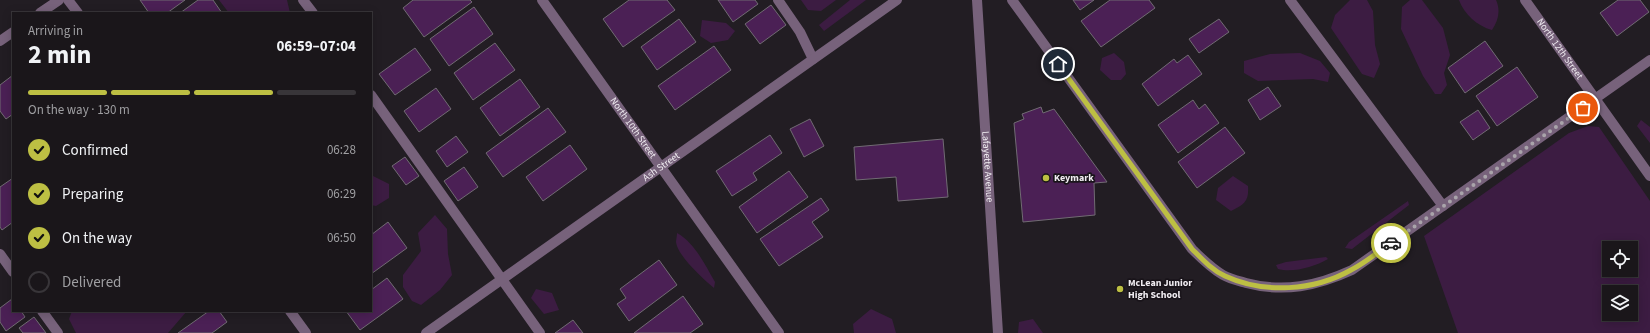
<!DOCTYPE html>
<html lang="en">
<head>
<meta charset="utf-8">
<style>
  body { margin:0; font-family:"Source Sans 3",sans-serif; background:#231f23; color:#f1f3f6; height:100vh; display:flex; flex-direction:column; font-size:15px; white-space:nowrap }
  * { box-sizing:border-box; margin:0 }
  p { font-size:13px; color:#9f9fa2 }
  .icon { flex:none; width:22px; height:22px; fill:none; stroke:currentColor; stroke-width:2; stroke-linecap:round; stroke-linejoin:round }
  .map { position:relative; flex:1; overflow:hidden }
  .side { position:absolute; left:12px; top:12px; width:360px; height:300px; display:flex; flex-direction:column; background:#1a161a; border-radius:0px; box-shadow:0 2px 10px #0003,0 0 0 1px #383539 }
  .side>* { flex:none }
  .fabs { position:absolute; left:1602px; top:241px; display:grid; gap:8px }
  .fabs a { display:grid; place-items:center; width:36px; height:36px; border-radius:0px; background:#1a161a; box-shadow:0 2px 10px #0003,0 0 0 1px #383539; font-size:20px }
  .pin { position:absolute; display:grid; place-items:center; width:34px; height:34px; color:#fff; margin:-17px; border:2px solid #fff; border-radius:50%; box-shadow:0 1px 4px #0007 }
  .courier { position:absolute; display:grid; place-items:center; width:40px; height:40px; margin:-20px; border:3px solid #bdbf43; border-radius:50%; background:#fff; color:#222; box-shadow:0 1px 5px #0007 }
  .head em { font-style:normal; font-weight:700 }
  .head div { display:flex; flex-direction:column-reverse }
  .head { display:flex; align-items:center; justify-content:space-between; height:68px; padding:0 16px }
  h1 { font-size:26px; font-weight:700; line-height:30px }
  .bar { display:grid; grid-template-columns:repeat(4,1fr); gap:6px 4px; align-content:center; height:48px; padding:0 16px }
  .bar i { height:5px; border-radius:3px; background:#383539 }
  .bar .selected { background:#bdbf43 }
  .bar p { grid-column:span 4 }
  ol { padding:0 16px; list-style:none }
  li { display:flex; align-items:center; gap:12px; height:44px }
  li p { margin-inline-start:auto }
  li .icon { padding:4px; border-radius:50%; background:#bdbf43; color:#111; stroke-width:4 }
  li:last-child { color:#9f9fa2 }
  li i { width:22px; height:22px; border:2px solid #383539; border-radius:50% }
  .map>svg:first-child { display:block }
  .green { fill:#3c1c42; fill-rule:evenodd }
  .building { fill:#4b2055; stroke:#716b73 }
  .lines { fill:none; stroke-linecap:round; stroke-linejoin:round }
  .minor { stroke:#77627b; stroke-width:10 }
  .done { stroke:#a9a4aa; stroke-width:4; stroke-dasharray:0 7.2 }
  .route { stroke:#bdbf43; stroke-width:5 }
  .poi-dot { fill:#bdbf43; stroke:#19141a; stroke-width:1.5 }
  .labels { text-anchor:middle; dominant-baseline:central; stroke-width:3.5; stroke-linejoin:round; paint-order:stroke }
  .street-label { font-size:10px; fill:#f1edf2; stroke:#19141a }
  .poi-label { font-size:10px; font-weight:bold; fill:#f1edf2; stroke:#19141a; text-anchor:start }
</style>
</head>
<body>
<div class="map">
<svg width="1650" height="333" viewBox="0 0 1650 333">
  <rect width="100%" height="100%" fill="#221d23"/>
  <path class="green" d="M219,0h68l3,13h-61z
    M801,0h35l-15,11 -13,-1z
    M850,0h16l-42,31 -5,-6z
    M1350,0h17l6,11 2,34 5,19 -6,14 -12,-4 -31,-46 4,-13z
    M1410,0h12l21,28 7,27 -6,18 3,12 -6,9h-6l-12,-18 -22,-47 1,-22z
    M1459,0h37c5,11 2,21 -4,30 -15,-4 -28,-16 -33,-30z
    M702,20l24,3 9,8 -7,9 -17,3 -11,-7z
    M1114,53l10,9 2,12 -5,6h-10l-11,-10 2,-12z
    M1300,53l20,8 10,12 -2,9 -15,-3 -55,2 -14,-8v-12l26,-7z
    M1641,120l9,7v16l-13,-17z
    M1588,126l11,1 51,74v132h-192l-34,-97 145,-103zM1609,248h22v22h-22zM1609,292h22v22h-22z
    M371,175l18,9v14l-13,8 -5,-1z
    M1233,176l15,10c1,15 -3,18 -17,25l-15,-11 2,-12z
    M1408,201l1,4 -57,44 -7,-1 4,-6z
    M435,215l12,14 1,25 4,21 -12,15 -19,15 -9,-4 -9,-14v-12l18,-24 -3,-18z
    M677,233c18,10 28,32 38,49l-1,6c-10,-8 -37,-33 -38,-46 0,-2 1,-6 1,-9z
    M1326,257l2,2c-14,8 -35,14 -50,10l-2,-4 10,-3z
    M536,289l16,4 7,17 -15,4 -13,-16z
    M871,309l21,10 4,14h-42l-1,-9z
    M72,311h115l-19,22h-92l-7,-14z
    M1033,319l10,14h-25l1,-11z"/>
  <path class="building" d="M140,0h45l-18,13h-18z
    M198,0h15l9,13h-42z
    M413,0h57l2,2 -48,35 -21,-29z
    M629,0h38l8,10 -52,37 -20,-28z
    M718,0h37l3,4 -25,18z
    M1073,0h21l-14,10z
    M1110,0h39l6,8 -54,39 -20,-26z
    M1618,0h22l9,12 -32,24 -17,-23z
    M771,5l15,20 -26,19 -15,-20z
    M474,7l19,27 -44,32 -19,-27z
    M679,19l17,23 -39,28 -16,-23z
    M1219,19l10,13 -30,21 -10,-14z
    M1485,41l18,25 -38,27 -17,-25z
    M495,43l20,27 -42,30 -19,-27z
    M714,46l17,24 -56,40 -17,-24z
    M415,48l16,22 -36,25 -16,-21z
    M1188,55l14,19 -44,32 -16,-22 32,-25 3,4z
    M1517,67l21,30 -41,29 -21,-30z
    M13,75v39l-7,5 -6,-8v-26z
    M520,79l20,28 -40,29 -20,-28z
    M1268,87l13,19 -21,14 -12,-20z
    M436,88l15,21 -32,23 -15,-21z
    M1193,100l6,9 6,-5 14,19 -41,30 -20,-28z
    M1041,107l2,6 11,-4 53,73 -13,1 1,32 -72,7 -9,-99 10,-4 -2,-5z
    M548,108l18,24 -63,45 -17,-24z
    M1478,110l12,18 -17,12 -13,-18z
    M810,119l14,27 -20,11 -14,-28z
    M1225,127l20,26 -48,35 -19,-26z
    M770,135l12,18 -29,20 4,7 -25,16 -16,-25z
    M456,136l12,16 -21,15 -11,-16z
    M943,139l5,58 -50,4 -2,-24 -40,3 -2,-33z
    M570,145l17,24 -44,32 -17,-24z
    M405,157l14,19 -13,9 -14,-19z
    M464,167l14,20 -20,14 -14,-20z
    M789,171l19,26 -51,36 -18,-26z
    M13,178v44l-11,8 -2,-3v-40z
    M821,198l8,12 -17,12 11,15 -44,29 -19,-27z
    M388,222l19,26 -36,26v-39z
    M659,260l18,25 -48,36 -12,-17 9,-6 -6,-9z
    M387,278l16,21 -43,31 -14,-19h25v-21z
    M683,296l20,28 -13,9h-56z
    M12,299l1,12h8l4,6 -19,14 -6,-9v-14z
    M209,311h10l8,11 -15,11h-34z
    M34,317l12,16h-23l-4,-5z
    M573,320l10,13h-28z"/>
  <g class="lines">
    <g class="minor">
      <path d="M68,0l10,13"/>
      <path d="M303,0l10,13"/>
      <path id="s1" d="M542,0l237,333"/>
      <path d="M778,0l22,32 13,27"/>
      <path id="s2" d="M977,0l21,333"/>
      <path d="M1012,0l180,249c10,10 19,19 31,26 7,4 16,6 23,8 38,10 71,3 106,-13l298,-210"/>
      <path d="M1290,0l153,206"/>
      <path id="s3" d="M1525,0l125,176"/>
      <path d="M40,13l19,-13"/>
      <path d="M0,41l13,-9"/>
      <path d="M371,95l169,238"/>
      <path d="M0,254l13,18"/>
      <path d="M42,311l16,22"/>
      <path d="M290,311l16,22"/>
      <path id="s4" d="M426,333l471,-333"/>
    </g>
  </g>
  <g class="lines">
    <path class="done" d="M1391,243l192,-135"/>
    <path class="route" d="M1058,64l134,185c10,10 20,21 33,27 39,18 89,15 126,-6 14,-7 27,-18 40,-27"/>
  </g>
  <g class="poi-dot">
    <circle cx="1046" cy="178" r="4"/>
    <circle cx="1120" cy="289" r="4"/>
  </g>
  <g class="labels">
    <g class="street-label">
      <text stroke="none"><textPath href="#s3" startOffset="60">North 12th Street</textPath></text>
      <text stroke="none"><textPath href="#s1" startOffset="157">North 10th Street</textPath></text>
      <text stroke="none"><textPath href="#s4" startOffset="288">Ash Street</textPath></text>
      <text stroke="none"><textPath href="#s2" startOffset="167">Lafayette Avenue</textPath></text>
    </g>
    <g class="poi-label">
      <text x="1054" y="178">Keymark</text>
      <text x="1128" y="283">McLean Junior<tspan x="1128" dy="12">High School</tspan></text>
    </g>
  </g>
</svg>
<div class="fabs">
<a><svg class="icon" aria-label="locate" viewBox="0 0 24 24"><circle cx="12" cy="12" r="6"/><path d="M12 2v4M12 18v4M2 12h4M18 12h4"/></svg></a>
<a><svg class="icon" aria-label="layers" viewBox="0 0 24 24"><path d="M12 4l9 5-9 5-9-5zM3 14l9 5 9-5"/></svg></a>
</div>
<div class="pin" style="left:1583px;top:108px;background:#ea580c"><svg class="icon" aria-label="bag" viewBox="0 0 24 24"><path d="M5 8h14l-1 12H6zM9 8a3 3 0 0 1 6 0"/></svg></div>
<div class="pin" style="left:1058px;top:64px;background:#1f2937"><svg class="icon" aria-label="home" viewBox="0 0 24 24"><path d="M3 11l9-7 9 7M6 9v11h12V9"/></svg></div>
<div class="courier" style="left:1391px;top:243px"><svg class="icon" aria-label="car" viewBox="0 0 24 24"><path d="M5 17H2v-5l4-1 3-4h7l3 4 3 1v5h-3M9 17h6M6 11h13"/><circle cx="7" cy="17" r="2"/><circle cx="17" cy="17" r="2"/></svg></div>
<section class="side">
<div class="head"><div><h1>2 min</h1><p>Arriving in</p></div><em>06:59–07:04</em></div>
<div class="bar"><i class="selected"></i><i class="selected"></i><i class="selected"></i><i></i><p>On the way · 130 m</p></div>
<ol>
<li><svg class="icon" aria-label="check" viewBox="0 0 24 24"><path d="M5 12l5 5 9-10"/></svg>Confirmed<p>06:28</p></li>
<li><svg class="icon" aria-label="check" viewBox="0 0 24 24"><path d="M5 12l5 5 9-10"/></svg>Preparing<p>06:29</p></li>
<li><svg class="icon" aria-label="check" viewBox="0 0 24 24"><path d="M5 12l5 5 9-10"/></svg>On the way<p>06:50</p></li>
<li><i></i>Delivered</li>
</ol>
</section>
</div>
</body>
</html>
